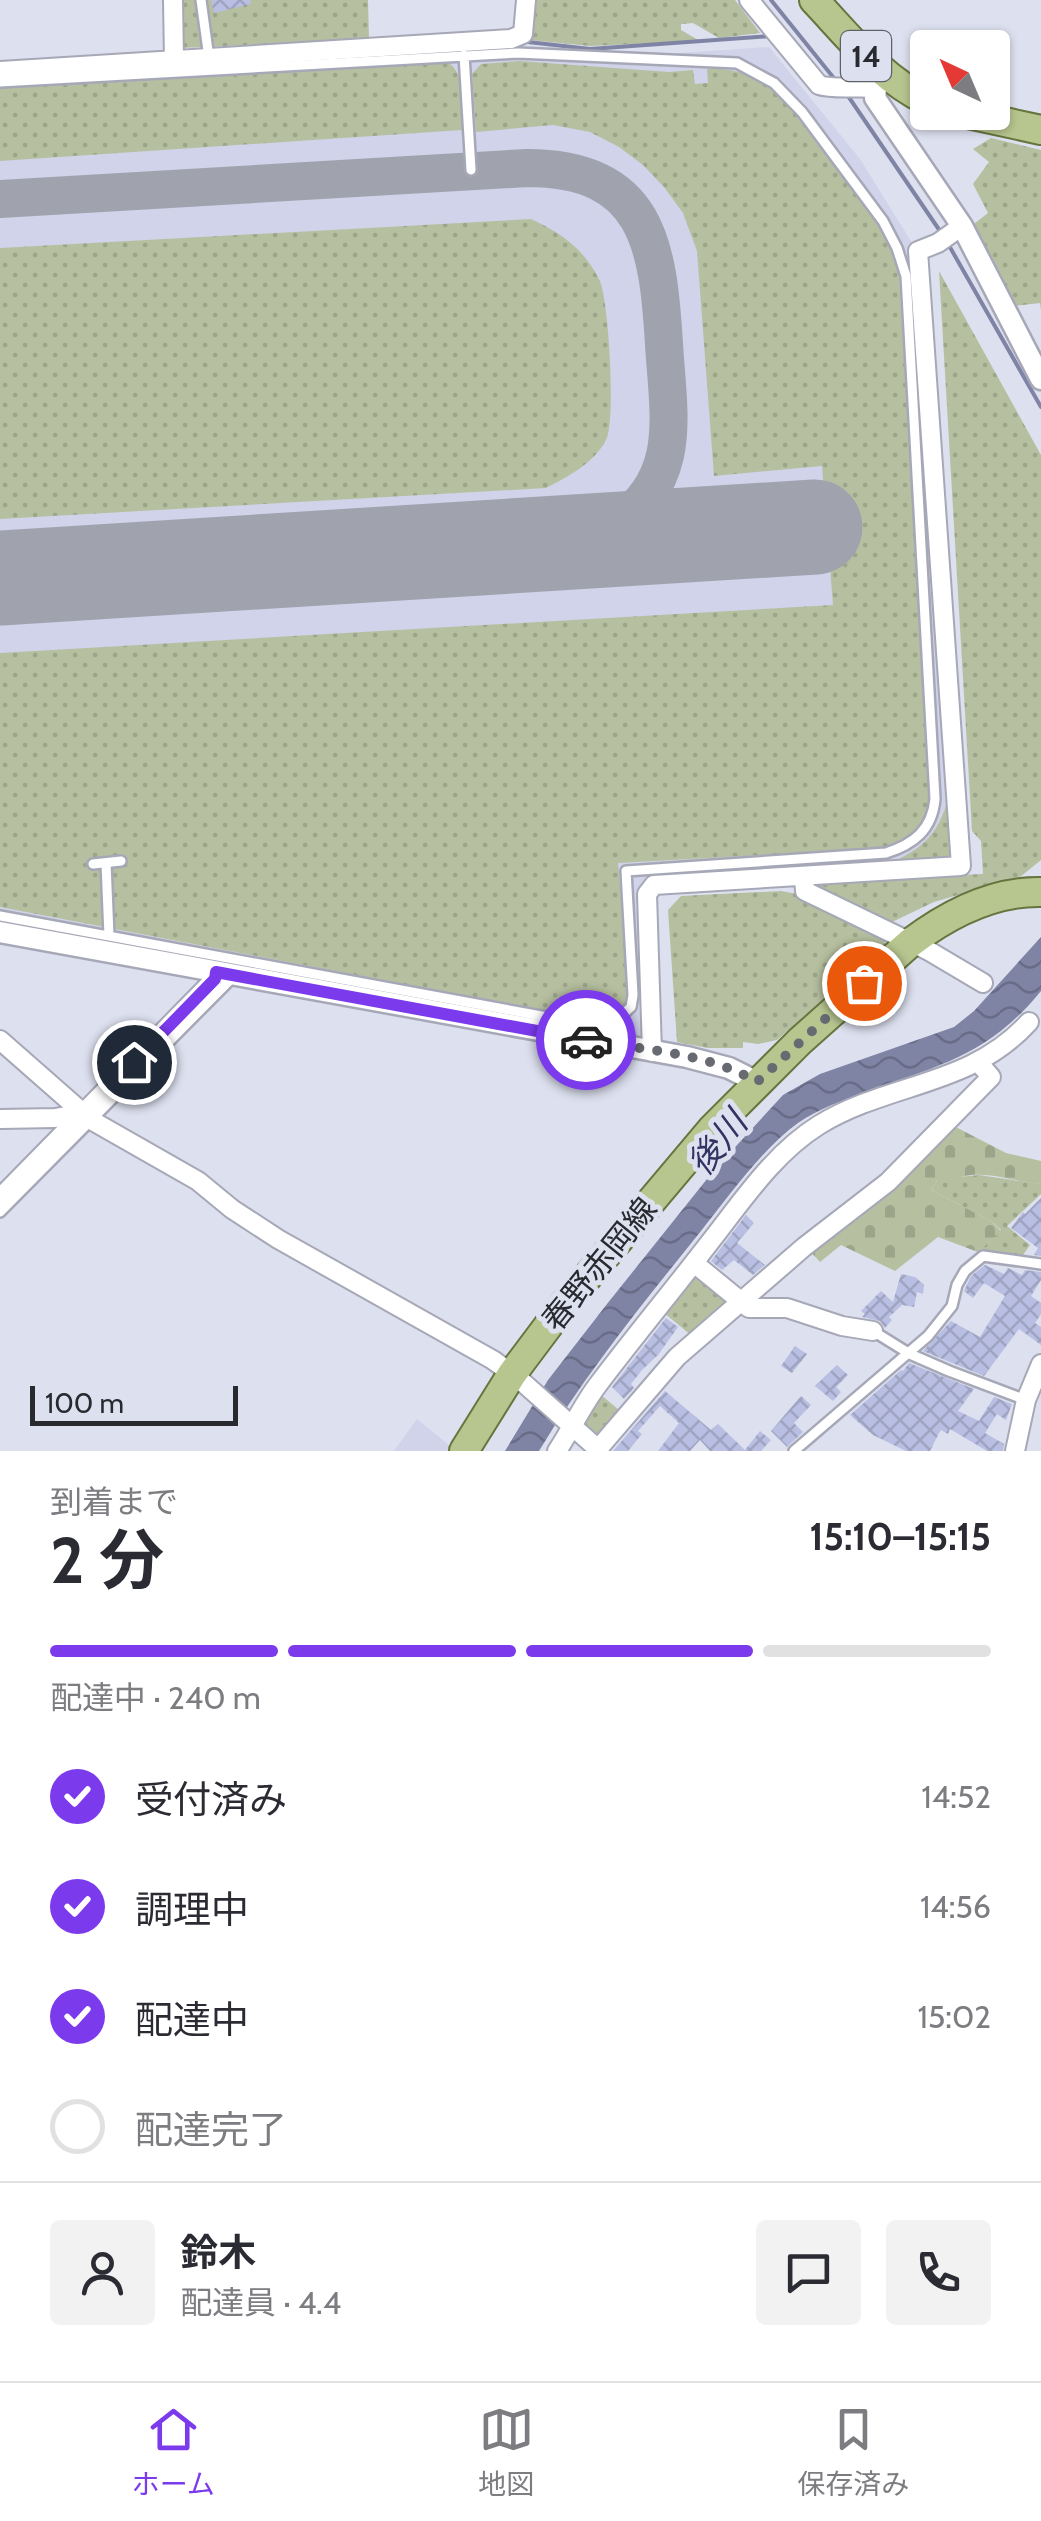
<!DOCTYPE html>
<html lang="ja">
<head>
<meta charset="utf-8">
<style>
  body { margin:0; font-family:Cabin,"Noto Sans JP",sans-serif; background:#f2f2f3; color:#2b2b33; height:100vh; display:flex; flex-direction:column; font-size:38px; white-space:nowrap }
  * { box-sizing:border-box; margin:0 }
  p { font-size:32px; color:#7c7c81 }
  .icon { flex:none; width:55px; height:55px; fill:none; stroke:currentColor; stroke-width:2; stroke-linecap:round; stroke-linejoin:round }
  .map { position:relative; height:1451px; overflow:hidden }
  .drawer { display:flex; flex-direction:column; background:#fff; flex:1 }
  .drawer>* { flex:none }
  .needle { width:65px; rotate:316deg }
  .fabs { position:absolute; left:910px; top:30px; display:grid; gap:20px }
  .fabs a { display:grid; place-items:center; width:100px; height:100px; border-radius:10px; background:#fff; box-shadow:0 2px 8px #0004; font-size:50px }
  .scale { position:absolute; left:30px; bottom:25px; width:208px; box-sizing:border-box; padding-left:10px; border:5px solid #292a2f; border-top:0; font-size:28px; line-height:35px; white-space:nowrap; color:#292a2f; -webkit-text-stroke:8px #dde0ef; paint-order:stroke }
  .pin { position:absolute; display:grid; place-items:center; width:85px; height:85px; color:#fff; margin:-42px; border:5px solid #fff; border-radius:50%; box-shadow:0 2px 10px #0007 }
  .courier { position:absolute; display:grid; place-items:center; width:100px; height:100px; margin:-50px; border:8px solid #7c3aed; border-radius:50%; background:#fff; color:#222; box-shadow:0 2px 12px #0007 }
  .head em { font-style:normal; font-weight:700 }
  .head div { display:flex; flex-direction:column-reverse }
  .head { display:flex; align-items:center; justify-content:space-between; height:170px; padding:0 50px }
  h1 { font-size:65px; font-weight:700; line-height:75px }
  .bar { display:grid; grid-template-columns:repeat(4,1fr); gap:15px 10px; align-content:center; height:120px; padding:0 50px }
  .bar i { height:12px; border-radius:8px; background:#e1e1e2 }
  .bar .selected { background:#7c3aed }
  .bar p { grid-column:span 4 }
  .line { display:flex; align-items:center; gap:25px; padding:0 50px; border-top:2px solid #e1e1e2 }
  .line div { flex:1 }
  .round { display:grid; place-items:center; flex:none; width:105px; height:105px; border-radius:10px; background:#f2f2f3 }
  ol { padding:0 50px; list-style:none }
  li { display:flex; align-items:center; gap:30px; height:110px }
  li p { margin-inline-start:auto }
  li .icon { padding:10px; border-radius:50%; background:#7c3aed; color:#fff; stroke-width:4 }
  li:last-child { color:#7c7c81 }
  li i { width:55px; height:55px; border:5px solid #e1e1e2; border-radius:50% }
  .tabs { display:flex; justify-content:space-around; align-items:center; height:140px; border-top:2px solid #e1e1e2; background:#fff; font-size:28px; color:#7c7c81 }
  .tabs a { display:grid; justify-items:center; gap:5px }
  .tabs .selected { color:#7c3aed }
  .map>svg:first-child { display:block }
  .built { fill:#d0d3e9 }
  .grass { fill:url(#grass-dots) }
  .cemetery { fill:url(#cemetery-stones) }
  .water { fill:url(#water-waves) }
  .lines { fill:none; stroke-linecap:round; stroke-linejoin:round }
  .stream { stroke:#7f84a5; stroke-width:4 }
  .taxiway { stroke:#a0a3ae; stroke-width:38 }
  .runway { stroke:#a0a3ae; stroke-width:95 }
  .building { fill:url(#building-cross-hatch) }
  .service-casing { stroke:#a6a8b7; stroke-width:14 }
  .minor-casing { stroke:#a6a8b7; stroke-width:22 }
  .tertiary-casing { stroke:#a6a8b7; stroke-width:25 }
  .primary-casing { stroke:#66753d; stroke-width:32 }
  .service { stroke:#fff; stroke-width:9 }
  .minor { stroke:#fff; stroke-width:18 }
  .tertiary { stroke:#fff; stroke-width:20 }
  .primary { stroke:#b7c58f; stroke-width:28 }
  .done { stroke:#686a72; stroke-width:10; stroke-dasharray:0 18 }
  .route { stroke:#7c3aed; stroke-width:12 }
  .labels { text-anchor:middle; dominant-baseline:central; stroke-width:10; stroke-linejoin:round; paint-order:stroke }
  .shield { fill:#dde0ef; stroke:#5f6169; stroke-width:2.5 }
  .shield-label { font-size:30px; font-weight:bold; fill:#292a2f }
  .street-label { font-size:32px; fill:#292a2f; stroke:#dde0ef }
  .water-label { font-size:35px; font-style:italic; fill:#313462; stroke:#dde0ef }
</style>
</head>
<body>
<div class="map">
<svg width="1041" height="1451" viewBox="0 0 1041 1451">
  <defs>
    <pattern id="grass-dots" width="8" height="8" patternUnits="userSpaceOnUse" patternTransform="scale(2.5)"><rect width="8" height="8" fill="#b6c0a0"/><path d="M2 2h.1M6 6h.1" fill="none" stroke="#9ca58a" stroke-width="1.8" stroke-linecap="round"/></pattern>
    <pattern id="cemetery-stones" width="16" height="16" patternUnits="userSpaceOnUse" patternTransform="scale(2.5)"><rect width="16" height="16" fill="#b6c0a0"/><path d="M2 7V4a2 2 0 0 1 4 0v3zM10 15v-3a2 2 0 0 1 4 0v3z" fill="#9ca58a"/></pattern>
    <pattern id="water-waves" width="16" height="10" patternUnits="userSpaceOnUse" patternTransform="scale(2.5)"><rect width="16" height="10" fill="#7f84a5"/><path d="M0 5q4-4 8 0t8 0" fill="none" stroke="#686c87"/></pattern>
    <pattern id="building-cross-hatch" width="8" height="8" patternUnits="userSpaceOnUse" patternTransform="scale(2.5)"><rect width="8" height="8" fill="#b9bfe2"/><path d="M0 0l8 8M0 8l8-8" fill="none" stroke="#9fa4c2"/></pattern>
  </defs>
  <rect width="100%" height="100%" fill="#dde0ef"/>
  <path class="built" d="M467,47l198,7 104,-7 91,112 52,84 41,619 -308,17 -5,6 8,155 -648,-115v-849z
    M417,1419l33,27 -3,5h-53z"/>
  <path class="grass" d="M180,0h188l1,39 -188,9z
    M530,0h205l25,33 -41,5 -26,-15 -12,1v6l19,11 -110,5 -60,-6z
    M443,60c25,9 18,47 19,70l-462,31v-74z
    M519,61l150,11 24,-2 2,14 13,-1 -1,-14c64,-4 98,50 131,97 16,24 34,47 48,71l8,14 5,27 34,513c-6,29 -15,43 -40,57l-275,15 12,133c-3,17 -16,24 -33,25l-597,-114v-254l833,-48 -11,-139 -108,10 -17,-225 -14,-38 -19,-26 -21,-22 -24,-18 -29,-15 -37,-7 -77,7 -4,-58 9,-10z
    M991,138l50,12v160l-1,-7 -27,3 -43,-79 18,-14 -15,-29 16,-22 -16,-13z
    M531,219c30,14 52,29 68,60 10,19 17,143 7,161 -13,24 -37,36 -60,48l-546,31v-271z
    M939,271l102,184v405l-21,17 -86,25 -44,21 -77,-32 1,-10 169,-7 -2,-33 -9,-10z
    M949,795l4,67 -74,5c39,-14 60,-30 70,-72z
    M781,891l22,4 81,42 1,8 -108,95 -19,4 -15,-2v6h-35l-31,-6 -9,-132 13,-14z
    M979,1175l62,9v10l-34,32 23,19 -12,17 -35,-6 -5,-4 23,-22 -10,-9 -60,-31 7,-11z
    M694,1263l45,40 -42,37 -39,-32z
    M595,1390l30,25 -27,34 -25,-22z"/>
  <path class="cemetery" d="M948,1123l58,30 35,8v23c-27,-2 -71,-20 -92,0l-11,-5 -7,11 60,31 10,10 -23,21 -40,-15 -43,34 -54,-26 -21,17 -13,-14z"/>
  <path class="water" d="M1041,937v54c-52,64 -101,74 -174,101 -24,8 -49,17 -69,31 -36,26 -70,74 -97,108 -57,71 -115,142 -162,220h-34l43,-71 59,-76 108,-135 68,-74 37,-21 134,-47 20,-16z"/>
  <g class="lines">
    <path class="stream" d="M771,0l66,82
      M528,42l62,7 181,-13
      M846,93l96,141
      M947,242l94,165"/>
    <path class="taxiway" d="M0,199l527,-31c121,0 131,77 137,176 4,69 20,135 -47,179 -19,12 -32,22 -55,20"/>
    <path class="runway" d="M0,578l815,-51"/>
  </g>
  <path class="building" d="M211,0h39l1,4 -37,9z
    M1041,1198v58l-7,-1 4,-7 -27,-20 12,-16 2,2z
    M746,1215l8,8 -17,20 28,22 -12,10 -19,-15 -12,10 -11,-9z
    M985,1265l19,9 4,-6 14,7 3,-5 16,2v8l-10,16 10,7v11l-6,9 6,4v18l-22,-16 -35,47 -61,-25 28,-30 29,16 25,-41 -21,-13 -11,15 -9,-7 7,-15z
    M901,1274l14,3 9,8 -1,9 -6,-2 -3,15 -12,-2 -13,12 3,3 -7,8 -5,-7 -18,-4 3,-3 -4,-3 20,-20 12,11z
    M666,1318l12,9 -20,28 -16,15 -11,14 3,4 -10,11 -12,-12z
    M795,1346l12,8 -15,19 -11,-7z
    M909,1363l65,26 -16,22 21,10 15,-24 18,7 -6,16 -9,-6 -12,19 19,11 -1,7h-16l-37,-22 -2,5 -7,-4 -2,3 -9,18h-24l-33,-16 -23,-20 51,-45 2,1z
    M837,1365l11,10 -12,12 5,5 -8,9 -18,-15z
    M665,1391l46,39 7,-6 27,26 15,-19 11,9 -10,11h-51l-10,-11 -10,11h-32l21,-28 -19,-17 -22,25 4,3 -14,17h-15z
    M801,1396l10,9 -17,18 9,9 -16,15 -16,-16z"/>
  <g class="lines">
    <defs>
      <path id="service" d="M201,0l8,58
        M464,55l7,115
        M0,82l518,-29 219,10 37,20 28,29 81,109 14,27 9,28 29,523c-3,31 -21,45 -49,54l-260,18 7,124 -2,12 -18,16 -17,3 -596,-110
        M106,863l3,73
        M93,864l28,-3
        M0,1212l234,-236
        M873,1331l37,23 39,17 77,29
        M794,1451l134,-115 24,-30 5,-21 8,-14 18,-15 58,8"/>
      <path id="minor" d="M173,0l1,61
        M749,0l70,85c15,5 38,1 56,3
        M0,71l511,-32 12,-5 3,-34
        M804,878l1,13 124,60 54,32
        M0,1040l91,80 107,61 34,28 46,30 215,121 26,19 79,70 79,-92 127,-110 84,-65 103,-105 -12,-14
        M652,1052l-5,-158 7,-9 307,-19 -43,-615 20,-8 24,-17
        M0,1119l55,-1 28,-5
        M0,1198l209,-213 7,-13
        M694,1263l55,45h38l55,18 31,5
        M557,1451c14,-21 25,-45 40,-65 37,-49 76,-96 113,-144 33,-42 64,-89 109,-117 70,-43 151,-38 210,-103
        M1015,1451l11,-51 15,-36"/>
      <path id="tertiary" d="M885,72l-8,9 -2,17 87,128 79,153
        M0,932l687,125 42,11 28,14"/>
      <path id="primary" d="M814,0c34,36 67,79 114,101
        M959,112l82,18
        M464,1451l48,-77 51,-68 149,-177 88,-88 110,-98c37,-28 83,-52 131,-51"/>
    </defs>
    <use href="#service" class="service-casing"/>
    <use href="#minor" class="minor-casing"/>
    <use href="#tertiary" class="tertiary-casing"/>
    <use href="#primary" class="primary-casing"/>
    <use href="#service" class="service"/>
    <use href="#minor" class="minor"/>
    <use href="#tertiary" class="tertiary"/>
    <use href="#primary" class="primary"/>
  </g>
  <g class="lines">
    <path class="done" d="M586,1040c56,10 121,12 171,42l107,-99"/>
    <path class="route" d="M134,1062l81,-83 1,-7 370,68"/>
  </g>
  <g class="labels">
    <rect class="shield" x="841" y="31" width="50" height="50" rx="8"/>
    <g class="shield-label">
      <text x="866" y="56">14</text>
    </g>
    <g class="street-label">
      <text transform="translate(599 1264) rotate(-51)">春野赤岡線</text>
    </g>
    <g class="water-label">
      <text transform="translate(717 1143) rotate(-51)">後川</text>
    </g>
  </g>
</svg>
<div class="fabs">
<a><svg class="needle" viewBox="-14 -14 28 28"><path d="M0-13l5 13h-10z" fill="#e53935"/><path d="M0 13l5-13h-10z" fill="#7c7c81"/></svg></a>
</div>
<div class="scale">100 m</div>
<div class="pin" style="left:864px;top:983px;background:#ea580c"><svg class="icon" aria-label="bag" viewBox="0 0 24 24"><path d="M5 8h14l-1 12H6zM9 8a3 3 0 0 1 6 0"/></svg></div>
<div class="pin" style="left:134px;top:1062px;background:#1f2937"><svg class="icon" aria-label="home" viewBox="0 0 24 24"><path d="M3 11l9-7 9 7M6 9v11h12V9"/></svg></div>
<div class="courier" style="left:586px;top:1040px"><svg class="icon" aria-label="car" viewBox="0 0 24 24"><path d="M5 17H2v-5l4-1 3-4h7l3 4 3 1v5h-3M9 17h6M6 11h13"/><circle cx="7" cy="17" r="2"/><circle cx="17" cy="17" r="2"/></svg></div>
</div>
<section class="drawer">
<div class="head"><div><h1>2 分</h1><p>到着まで</p></div><em>15:10–15:15</em></div>
<div class="bar"><i class="selected"></i><i class="selected"></i><i class="selected"></i><i></i><p>配達中 · 240 m</p></div>
<ol>
<li><svg class="icon" aria-label="check" viewBox="0 0 24 24"><path d="M5 12l5 5 9-10"/></svg>受付済み<p>14:52</p></li>
<li><svg class="icon" aria-label="check" viewBox="0 0 24 24"><path d="M5 12l5 5 9-10"/></svg>調理中<p>14:56</p></li>
<li><svg class="icon" aria-label="check" viewBox="0 0 24 24"><path d="M5 12l5 5 9-10"/></svg>配達中<p>15:02</p></li>
<li><i></i>配達完了</li>
</ol>
<div class="line" style="height:180px"><a class="round"><svg class="icon" aria-label="person" viewBox="0 0 24 24"><circle cx="12" cy="8" r="4"/><path d="M4 21q1-7 8-7t8 7"/></svg></a><div><b>鈴木</b><p>配達員 · 4.4</p></div><a class="round"><svg class="icon" aria-label="chat" viewBox="0 0 24 24"><path d="M4 5h16v11H9l-5 4z"/></svg></a><a class="round"><svg class="icon" aria-label="phone" viewBox="0 0 24 24"><path d="M5 4h4l2 5-3 2q2 4 5 5l2-3 5 2v4C11 20 4 13 5 4z"/></svg></a></div>
</section>
<nav class="tabs">
<a class="selected"><svg class="icon" aria-label="home" viewBox="0 0 24 24"><path d="M3 11l9-7 9 7M6 9v11h12V9"/></svg>ホーム</a>
<a><svg class="icon" aria-label="map" viewBox="0 0 24 24"><path d="M3 6l6-2 6 2 6-2v14l-6 2-6-2-6 2zM9 4v14M15 6v14"/></svg>地図</a>
<a><svg class="icon" aria-label="saved" viewBox="0 0 24 24"><path d="M7 4h10v16l-5-4-5 4z"/></svg>保存済み</a>
</nav>
</body>
</html>
